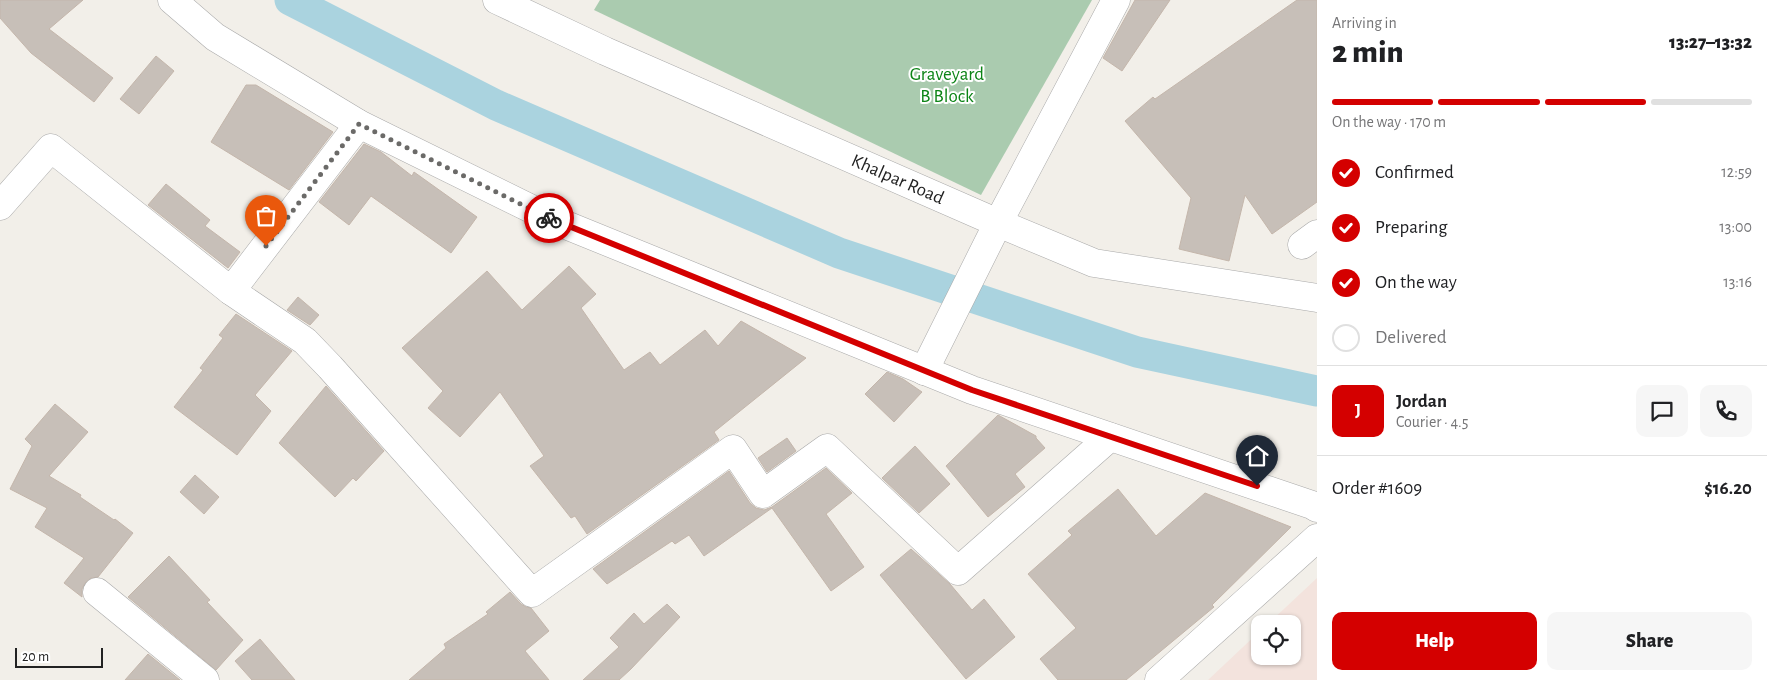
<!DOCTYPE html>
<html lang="en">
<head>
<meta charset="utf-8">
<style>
  body { margin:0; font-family:"Alegreya Sans",sans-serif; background:#f6f6f6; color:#202124; height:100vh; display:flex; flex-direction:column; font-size:19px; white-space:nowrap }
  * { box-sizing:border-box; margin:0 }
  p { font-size:16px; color:#757577 }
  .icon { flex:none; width:28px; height:28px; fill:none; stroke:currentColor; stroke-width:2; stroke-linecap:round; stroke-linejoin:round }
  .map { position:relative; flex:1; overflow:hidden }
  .drawer { display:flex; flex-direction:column; background:#fff; width:450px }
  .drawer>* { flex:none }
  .buttons { position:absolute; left:1251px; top:615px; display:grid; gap:10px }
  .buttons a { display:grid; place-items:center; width:50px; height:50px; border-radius:10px; background:#fff; box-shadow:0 1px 4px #0004; font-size:25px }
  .scale { position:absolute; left:15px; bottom:12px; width:88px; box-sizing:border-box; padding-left:5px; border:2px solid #222; border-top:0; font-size:14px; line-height:18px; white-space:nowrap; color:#222; -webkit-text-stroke:4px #fff; paint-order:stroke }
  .pin { position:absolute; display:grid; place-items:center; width:42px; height:42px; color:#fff; margin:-51px -21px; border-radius:50% 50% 50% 0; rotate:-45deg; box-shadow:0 0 5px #0007 }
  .pin .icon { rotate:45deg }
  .courier { position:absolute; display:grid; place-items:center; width:50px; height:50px; margin:-25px; border:4px solid #d40000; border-radius:50%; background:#fff; color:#222; box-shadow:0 1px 6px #0007 }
  .headline em { font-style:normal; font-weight:800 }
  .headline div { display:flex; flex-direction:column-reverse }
  .headline { display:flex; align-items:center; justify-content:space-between; height:85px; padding:0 15px }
  h1 { font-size:32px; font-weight:800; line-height:38px }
  .bar { display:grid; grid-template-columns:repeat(4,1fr); gap:8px 5px; align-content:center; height:60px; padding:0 15px }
  .bar i { height:6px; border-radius:4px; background:#e0e0e0 }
  .bar .current { background:#d40000 }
  .bar p { grid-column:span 4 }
  .line { display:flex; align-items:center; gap:12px; padding:0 15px; border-top:1px solid #e0e0e0 }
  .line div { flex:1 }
  .round { display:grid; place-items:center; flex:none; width:52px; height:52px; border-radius:10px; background:#f6f6f6 }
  ol { padding:0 15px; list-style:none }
  li { display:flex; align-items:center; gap:15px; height:55px }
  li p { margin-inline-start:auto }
  li .icon { padding:5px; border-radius:50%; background:#d40000; color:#fff; stroke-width:4 }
  li:last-child { color:#757577 }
  li i { width:28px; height:28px; border:2px solid #e0e0e0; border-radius:50% }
  .cta { display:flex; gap:10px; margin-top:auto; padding:10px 15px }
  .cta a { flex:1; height:58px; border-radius:10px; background:#d40000; color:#fff; font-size:20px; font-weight:800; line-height:58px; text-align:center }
  .cta a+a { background:#f6f6f6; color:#202124 }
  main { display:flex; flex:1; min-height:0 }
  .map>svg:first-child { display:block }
  .military { fill:#f3e3dd }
  .cemetery { fill:#aacbaf }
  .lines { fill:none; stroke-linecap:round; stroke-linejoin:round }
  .canal { stroke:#aad3df; stroke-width:31 }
  .building { fill:#c7bfb8; stroke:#c4b6ab }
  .minor-casing { stroke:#a9a9a9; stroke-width:29 }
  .minor { stroke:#fff; stroke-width:28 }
  .done { stroke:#6b6a68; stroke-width:5; stroke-dasharray:0 9 }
  .route { stroke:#d40000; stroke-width:6 }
  .labels { text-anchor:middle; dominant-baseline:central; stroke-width:4; stroke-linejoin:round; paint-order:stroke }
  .park-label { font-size:19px; fill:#0c8416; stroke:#fff }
  .street-label { font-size:19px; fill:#222; stroke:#fff }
</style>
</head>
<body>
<main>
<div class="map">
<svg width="1317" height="680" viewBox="0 0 1317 680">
  <rect width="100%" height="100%" fill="#f2efe9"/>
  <path class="military" d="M1317,578v102h-109l52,-49v25h32v-32h-24z"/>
  <path class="cemetery" d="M600,0h492l-111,195 -387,-185z"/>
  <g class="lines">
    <path class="canal" d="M290,0l206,105 343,148 298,99 180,39"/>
  </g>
  <path class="building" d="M0,0h83l-34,29 64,49 -19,24 -63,-49 -31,-35z
    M1135,0h35l-48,71 -19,-13z
    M1297,0h20v202l-45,32 -27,-39 -16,66 -50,-12 12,-51 -66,-77 28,-24 2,2z
    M156,56l18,15 -35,43 -19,-15z
    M246,85h10l77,47 -44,58 -78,-48z
    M364,144l17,8 31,24 2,-4 63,45 -26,36 -80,-57 -22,29 -30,-23z
    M166,184l44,36 -5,6 35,26 -12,16 -80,-63z
    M569,266l27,28 -15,14 43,62 26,-18 10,13 45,-35 13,16 23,-25 65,37 -92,74 5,8 -132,94 -12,-18 -4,2 -41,-52 14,-10 -44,-64 -40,45 -32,-29 15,-17 -41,-43 85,-77 35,39z
    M298,297l21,18 -9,10 -23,-15z
    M236,314l56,37 -37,44 16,16 -34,44 -63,-48 29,-37 -3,-2 23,-30 -4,-3z
    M887,372l16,7 19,13 -28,30 -29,-28z
    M326,386l58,65 -28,30 -3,-3 -18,19 -56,-54z
    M55,404l33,28 -39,44 32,19 -1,2 34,23 1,-1 18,14 -35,44 -7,1 -6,5 -3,6v8l-18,-14 20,-25 -49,-31 12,-19 -37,-19 22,-43 -7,-7z
    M998,415l38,21v2l9,10 -30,26 10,13 -37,30 -42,-51z
    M787,438l9,13 -29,21 -9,-14z
    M915,446l35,38 -31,29 -37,-35z
    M826,468l26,25 -26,21 38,53 -33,24 -59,-83 -68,48 -15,-21 -14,9 -3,-3 -65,43 -14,-15 136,-98 21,32 6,5 8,2 8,-3z
    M195,475l24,22 -15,17 -24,-22z
    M1118,489l38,47 49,-43 86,34 -79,78 2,2 -88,73h-68l-18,-21 36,-31 -48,-54 44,-39 -4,-4z
    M911,549l39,35 22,26 12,-11 31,38 -49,42 -86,-104z
    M169,556l41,44 -3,2 36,38 -27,30 -88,-73z
    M510,592l11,12 5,3 5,1 18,23 -24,20 24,29h-140l37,-32 -2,-4 44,-30 -2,-2z
    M667,604l13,13 -49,52 -12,11h-36l36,-33 -9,-9 24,-25 10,11z
    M260,639l35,41h-43l-17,-19z
    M148,654l32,26h-55z"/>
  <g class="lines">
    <defs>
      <g id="minor">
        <path d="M172,0l43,37 144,87 197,97 416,169 340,115 5,3"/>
        <path id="s1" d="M497,0l108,51 393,172 96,40 223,35"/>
        <path d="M0,206l51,-58 180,143 128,-167"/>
        <path d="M1302,245l15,-11"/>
        <path d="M231,291l74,50 25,26 202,226 201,-144 30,45 64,-46 131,123 152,-134"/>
        <path d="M924,371l74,-148 118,-223"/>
        <path d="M97,592l108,88"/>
        <path d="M1159,680l158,-142"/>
      </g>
    </defs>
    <use href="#minor" class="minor-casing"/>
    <use href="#minor" class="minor"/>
  </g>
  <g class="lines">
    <path class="done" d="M266,246l93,-122 190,94"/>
    <path class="route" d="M549,218l423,172 285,96"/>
  </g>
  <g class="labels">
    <g class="park-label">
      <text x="947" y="74">Graveyard<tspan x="947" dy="22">B Block</tspan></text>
    </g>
    <g class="street-label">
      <text stroke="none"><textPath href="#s1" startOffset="439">Khalpar Road</textPath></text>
    </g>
  </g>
</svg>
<div class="buttons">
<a><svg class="icon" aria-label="locate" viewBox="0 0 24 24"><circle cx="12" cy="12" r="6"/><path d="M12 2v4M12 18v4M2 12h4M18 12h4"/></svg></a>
</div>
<div class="scale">20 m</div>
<div class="pin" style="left:266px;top:246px;background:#ea580c"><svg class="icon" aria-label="bag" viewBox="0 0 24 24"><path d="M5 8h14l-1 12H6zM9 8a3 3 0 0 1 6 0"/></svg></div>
<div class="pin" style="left:1257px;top:486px;background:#1f2937"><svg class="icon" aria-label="home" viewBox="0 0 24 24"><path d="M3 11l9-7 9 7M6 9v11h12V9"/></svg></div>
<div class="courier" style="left:549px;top:218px"><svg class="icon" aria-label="bike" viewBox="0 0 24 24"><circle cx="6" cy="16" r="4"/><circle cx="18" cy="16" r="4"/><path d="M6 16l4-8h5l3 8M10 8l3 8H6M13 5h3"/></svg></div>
</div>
<section class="drawer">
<div class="headline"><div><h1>2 min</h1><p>Arriving in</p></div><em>13:27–13:32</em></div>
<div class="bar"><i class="current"></i><i class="current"></i><i class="current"></i><i></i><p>On the way · 170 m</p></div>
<ol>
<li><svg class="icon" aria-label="check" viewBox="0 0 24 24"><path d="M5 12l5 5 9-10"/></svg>Confirmed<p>12:59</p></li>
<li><svg class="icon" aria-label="check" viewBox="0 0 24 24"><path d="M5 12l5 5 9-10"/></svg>Preparing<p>13:00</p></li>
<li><svg class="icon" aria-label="check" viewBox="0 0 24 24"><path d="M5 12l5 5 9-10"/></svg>On the way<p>13:16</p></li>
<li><i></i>Delivered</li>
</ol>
<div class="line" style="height:90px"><b class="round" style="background:#d40000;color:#fff">J</b><div><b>Jordan</b><p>Courier · 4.5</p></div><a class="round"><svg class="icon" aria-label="chat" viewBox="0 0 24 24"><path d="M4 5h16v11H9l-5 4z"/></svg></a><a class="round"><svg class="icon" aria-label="phone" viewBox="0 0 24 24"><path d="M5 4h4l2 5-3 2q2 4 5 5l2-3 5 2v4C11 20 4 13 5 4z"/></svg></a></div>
<div class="line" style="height:65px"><div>Order #1609</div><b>$16.20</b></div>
<div class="cta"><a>Help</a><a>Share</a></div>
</section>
</main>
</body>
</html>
